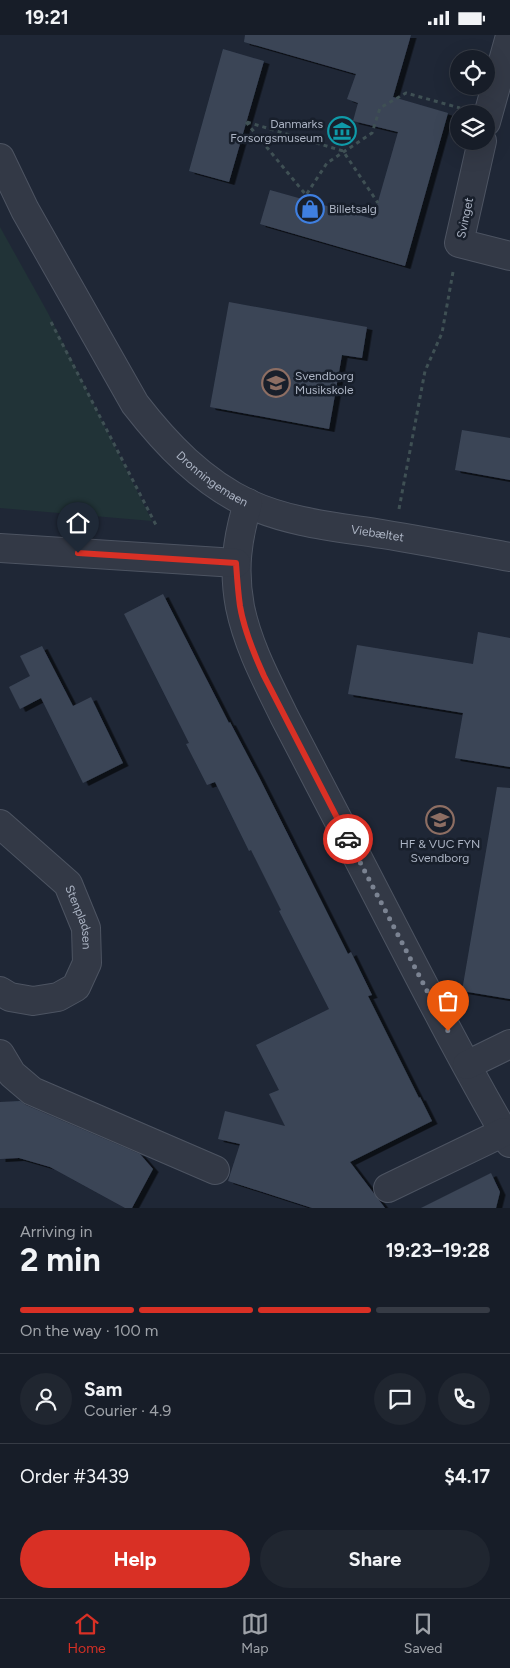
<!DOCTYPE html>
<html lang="en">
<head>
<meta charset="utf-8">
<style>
  body { margin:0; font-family:Figtree,sans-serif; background:#202630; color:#f1f3f6; height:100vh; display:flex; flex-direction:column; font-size:19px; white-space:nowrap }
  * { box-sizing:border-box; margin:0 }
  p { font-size:16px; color:#9ea2a8 }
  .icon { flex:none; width:28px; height:28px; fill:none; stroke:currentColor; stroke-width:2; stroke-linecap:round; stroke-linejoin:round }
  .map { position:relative; height:1173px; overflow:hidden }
  .panel { display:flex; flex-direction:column; background:#171d28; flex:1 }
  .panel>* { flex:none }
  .tools { position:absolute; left:450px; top:15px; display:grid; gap:10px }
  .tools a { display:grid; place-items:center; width:45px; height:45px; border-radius:50%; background:#171d28; box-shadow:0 5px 20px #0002,0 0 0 1px #363b45; font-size:25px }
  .pin { position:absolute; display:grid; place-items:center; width:42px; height:42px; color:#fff; margin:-51px -21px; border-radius:50% 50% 50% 0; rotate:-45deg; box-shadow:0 0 5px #0007 }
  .pin .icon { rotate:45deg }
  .courier { position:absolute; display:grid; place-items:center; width:50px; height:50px; margin:-25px; border:4px solid #d93025; border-radius:50%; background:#fff; color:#222; box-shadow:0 1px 6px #0007 }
  .headline em { font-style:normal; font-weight:700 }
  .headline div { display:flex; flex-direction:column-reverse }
  .headline { display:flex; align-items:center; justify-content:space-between; height:85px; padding:0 20px }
  h1 { font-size:32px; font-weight:700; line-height:38px }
  .bar { display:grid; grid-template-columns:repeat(4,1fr); gap:8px 5px; align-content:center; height:60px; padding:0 20px }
  .bar i { height:6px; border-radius:4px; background:#363b45 }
  .bar .current { background:#d93025 }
  .bar p { grid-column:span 4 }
  .line { display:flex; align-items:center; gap:12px; padding:0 20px; border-top:1px solid #363b45 }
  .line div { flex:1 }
  .round { display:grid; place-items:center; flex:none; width:52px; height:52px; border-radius:26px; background:#202630 }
  .cta { display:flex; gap:10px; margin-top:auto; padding:10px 20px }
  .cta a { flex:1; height:58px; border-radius:30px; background:#d93025; color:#fff; font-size:20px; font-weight:700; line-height:58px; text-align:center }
  .cta a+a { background:#202630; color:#f1f3f6 }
  .status { display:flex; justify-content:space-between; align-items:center; height:35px; padding:0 25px; background:#171d28; direction:ltr }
  .status svg { height:14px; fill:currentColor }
  .tab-bar { display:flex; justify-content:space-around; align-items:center; height:70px; border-top:1px solid #363b45; background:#171d28; font-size:14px; color:#9ea2a8 }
  .tab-bar a { display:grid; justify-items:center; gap:2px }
  .tab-bar .current { color:#d93025 }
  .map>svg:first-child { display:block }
  .green { fill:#213337 }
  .building { fill:#3b4557; filter:url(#shadow) }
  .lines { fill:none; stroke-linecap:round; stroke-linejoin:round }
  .minor-casing { stroke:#4d5462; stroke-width:30 }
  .path { stroke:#3f5054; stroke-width:3; stroke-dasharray:4 4; stroke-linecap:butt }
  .minor { stroke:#333946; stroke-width:28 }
  .done { stroke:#7b8392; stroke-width:5; stroke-dasharray:0 9 }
  .route { stroke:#d93025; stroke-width:6 }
  .labels { text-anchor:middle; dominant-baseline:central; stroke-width:5; stroke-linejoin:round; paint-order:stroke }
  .poi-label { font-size:12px; fill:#acb4c4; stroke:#181f2b; text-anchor:start }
  .street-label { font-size:12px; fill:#acb4c4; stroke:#181f2b }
</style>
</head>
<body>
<div class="status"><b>19:21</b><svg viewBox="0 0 49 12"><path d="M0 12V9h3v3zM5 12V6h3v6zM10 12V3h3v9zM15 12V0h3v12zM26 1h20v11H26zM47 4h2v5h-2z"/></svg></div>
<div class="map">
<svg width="510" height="1173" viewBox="0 0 510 1173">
  <defs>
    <filter id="shadow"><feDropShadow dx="5.5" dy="3" stdDeviation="0" flood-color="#0009"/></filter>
  </defs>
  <rect width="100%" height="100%" fill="#1f2736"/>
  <path class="green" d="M0,192l48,86 104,208 -152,-13z"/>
  <path class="building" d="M245,0h166l-18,62 55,16 -43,153 -145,-42 10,-34 103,29 25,-87 -45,-11 5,-18 -11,-4 9,-25 -112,-32z
    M223,14l41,12 -35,121 -40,-11z
    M229,267l138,25 -5,31 -20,-3 -13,74 -119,-22z
    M462,395l48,8v42l-55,-10z
    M163,559l66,129 1,-1 29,55 89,177 3,-2 21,43 -4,1 51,102 1,-1 12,24 -82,41 35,46h-73l-84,-27 12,-37 -22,-5 7,-28 60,15 -16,-32 10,-4 -23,-45 73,-36 -50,-98 2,-1 -30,-60 -2,1 -34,-69 -8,3 -21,-41 3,-1 -65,-129z
    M478,597l32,6v129l-55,-9 8,-45 -115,-19 9,-49 116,19z
    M42,611l31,60 18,-9 32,66 -40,20 -42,-85 -21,11 -11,-22 21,-11 -10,-20z
    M497,752l13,1v211l-48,-8z
    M20,1066l6,4 114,49 13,15 -21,39h-7l-75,-41 -31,-9 -19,1v-57z
    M491,1138l9,19 -4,16h-75z"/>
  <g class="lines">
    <defs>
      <g id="minor">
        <path d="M486,87l24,-86"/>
        <path d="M482,106l-23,102 51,13"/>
        <path id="s1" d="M0,123l25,52 110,194c31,40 67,78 114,100 41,19 89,23 133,30 43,7 85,15 128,23"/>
        <path d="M248,468c-11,36 -15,67 -8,104 8,39 27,74 44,109 17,33 35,67 52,100 57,109 112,220 174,327"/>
        <path d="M0,513l236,15"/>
        <path id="s2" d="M0,789l68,60 18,44 1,35 -11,24 -18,10 -25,4 -23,-4 -10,-6"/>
        <path d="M0,1019l12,20 20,17 183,79"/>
        <path d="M467,1030l43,-21"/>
        <path d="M388,1153l116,-56"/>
      </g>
    </defs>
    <use href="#minor" class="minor-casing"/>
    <path class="path" d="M246,87l60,73 21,-32 45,-30 8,-25 26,-15 54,15
      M247,87l96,29 35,52
      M305,165l1,-5
      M51,287l106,205
      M399,474l26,-138 17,-38 11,-61"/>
    <use href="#minor" class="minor"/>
  </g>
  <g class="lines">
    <path class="done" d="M348,804l100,192"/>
    <path class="route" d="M78,518l158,10c1,14 2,29 4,43 4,24 14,48 24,70l84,163"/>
  </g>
  <defs>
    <symbol id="museum-ring" viewBox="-11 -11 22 22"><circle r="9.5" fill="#181f2b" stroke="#0f9aa8" stroke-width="1.5"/><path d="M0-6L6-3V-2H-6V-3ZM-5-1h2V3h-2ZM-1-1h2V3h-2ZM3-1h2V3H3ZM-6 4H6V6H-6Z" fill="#0f9aa8"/></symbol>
    <symbol id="shop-ring" viewBox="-11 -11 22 22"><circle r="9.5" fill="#181f2b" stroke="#3f7fe0" stroke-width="1.5"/><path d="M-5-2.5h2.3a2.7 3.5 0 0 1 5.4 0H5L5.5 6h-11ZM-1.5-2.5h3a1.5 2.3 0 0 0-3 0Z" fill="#3f7fe0"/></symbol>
    <symbol id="school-ring" viewBox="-11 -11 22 22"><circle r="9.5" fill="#181f2b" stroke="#8d6e63" stroke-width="1.5"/><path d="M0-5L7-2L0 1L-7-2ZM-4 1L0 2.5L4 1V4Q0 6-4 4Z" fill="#8d6e63"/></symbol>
    <symbol id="university-ring" viewBox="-11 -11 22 22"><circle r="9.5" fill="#181f2b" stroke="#8d6e63" stroke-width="1.5"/><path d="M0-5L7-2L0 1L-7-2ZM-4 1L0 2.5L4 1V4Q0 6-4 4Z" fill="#8d6e63"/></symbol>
  </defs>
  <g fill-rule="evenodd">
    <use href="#museum-ring" x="326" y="80" width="32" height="32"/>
    <use href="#shop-ring" x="294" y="158" width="32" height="32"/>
    <use href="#school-ring" x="260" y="332" width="32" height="32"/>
    <use href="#university-ring" x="424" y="769" width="32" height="32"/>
  </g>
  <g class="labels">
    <g class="poi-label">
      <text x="323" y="89" text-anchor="end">Danmarks<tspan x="323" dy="14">Forsorgsmuseum</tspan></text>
      <text x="329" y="174">Billetsalg</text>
      <text x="295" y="341">Svendborg<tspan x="295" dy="14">Musikskole</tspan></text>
      <text x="440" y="809" text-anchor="middle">HF &amp; VUC FYN<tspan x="440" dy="14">Svendborg</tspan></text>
    </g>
    <g class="street-label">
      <text transform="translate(465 183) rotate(-78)">Svinget</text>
      <text stroke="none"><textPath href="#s1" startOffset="389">Dronningemaen</textPath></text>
      <text stroke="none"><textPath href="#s1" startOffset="566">Viebæltet</textPath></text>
      <text stroke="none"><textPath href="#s2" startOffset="126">Stenpladsen</textPath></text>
    </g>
  </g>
</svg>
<div class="tools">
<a><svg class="icon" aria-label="locate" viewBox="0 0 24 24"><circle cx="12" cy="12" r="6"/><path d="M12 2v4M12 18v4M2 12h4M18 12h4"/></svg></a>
<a><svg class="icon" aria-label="layers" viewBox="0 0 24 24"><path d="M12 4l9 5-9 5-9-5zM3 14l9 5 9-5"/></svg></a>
</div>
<div class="pin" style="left:448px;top:996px;background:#ea580c"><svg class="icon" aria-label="bag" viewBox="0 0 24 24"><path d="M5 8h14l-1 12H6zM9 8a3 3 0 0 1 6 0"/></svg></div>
<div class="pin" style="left:78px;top:518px;background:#1f2937"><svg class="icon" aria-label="home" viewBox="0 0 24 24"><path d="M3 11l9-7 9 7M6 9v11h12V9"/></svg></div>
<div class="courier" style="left:348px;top:804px"><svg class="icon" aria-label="car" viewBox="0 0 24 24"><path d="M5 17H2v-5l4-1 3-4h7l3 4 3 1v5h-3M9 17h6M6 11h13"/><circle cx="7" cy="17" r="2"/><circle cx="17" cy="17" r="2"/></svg></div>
</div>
<section class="panel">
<div class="headline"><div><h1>2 min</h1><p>Arriving in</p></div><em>19:23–19:28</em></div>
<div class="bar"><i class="current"></i><i class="current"></i><i class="current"></i><i></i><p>On the way · 100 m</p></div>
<div class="line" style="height:90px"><a class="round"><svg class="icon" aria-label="person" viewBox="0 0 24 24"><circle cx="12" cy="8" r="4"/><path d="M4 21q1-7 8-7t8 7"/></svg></a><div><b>Sam</b><p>Courier · 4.9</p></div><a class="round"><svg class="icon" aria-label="chat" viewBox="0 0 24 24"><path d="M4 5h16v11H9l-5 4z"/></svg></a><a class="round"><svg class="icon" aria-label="phone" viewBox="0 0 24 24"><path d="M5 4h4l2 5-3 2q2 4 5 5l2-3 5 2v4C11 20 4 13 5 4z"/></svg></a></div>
<div class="line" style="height:65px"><div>Order #3439</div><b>$4.17</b></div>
<div class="cta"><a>Help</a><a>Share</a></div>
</section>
<nav class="tab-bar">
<a class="current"><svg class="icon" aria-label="home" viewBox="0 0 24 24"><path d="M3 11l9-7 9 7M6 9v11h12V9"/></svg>Home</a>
<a><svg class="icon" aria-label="map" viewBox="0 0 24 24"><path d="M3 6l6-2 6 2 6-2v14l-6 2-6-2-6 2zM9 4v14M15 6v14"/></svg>Map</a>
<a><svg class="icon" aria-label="saved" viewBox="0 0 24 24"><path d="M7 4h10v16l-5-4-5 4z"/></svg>Saved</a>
</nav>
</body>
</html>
